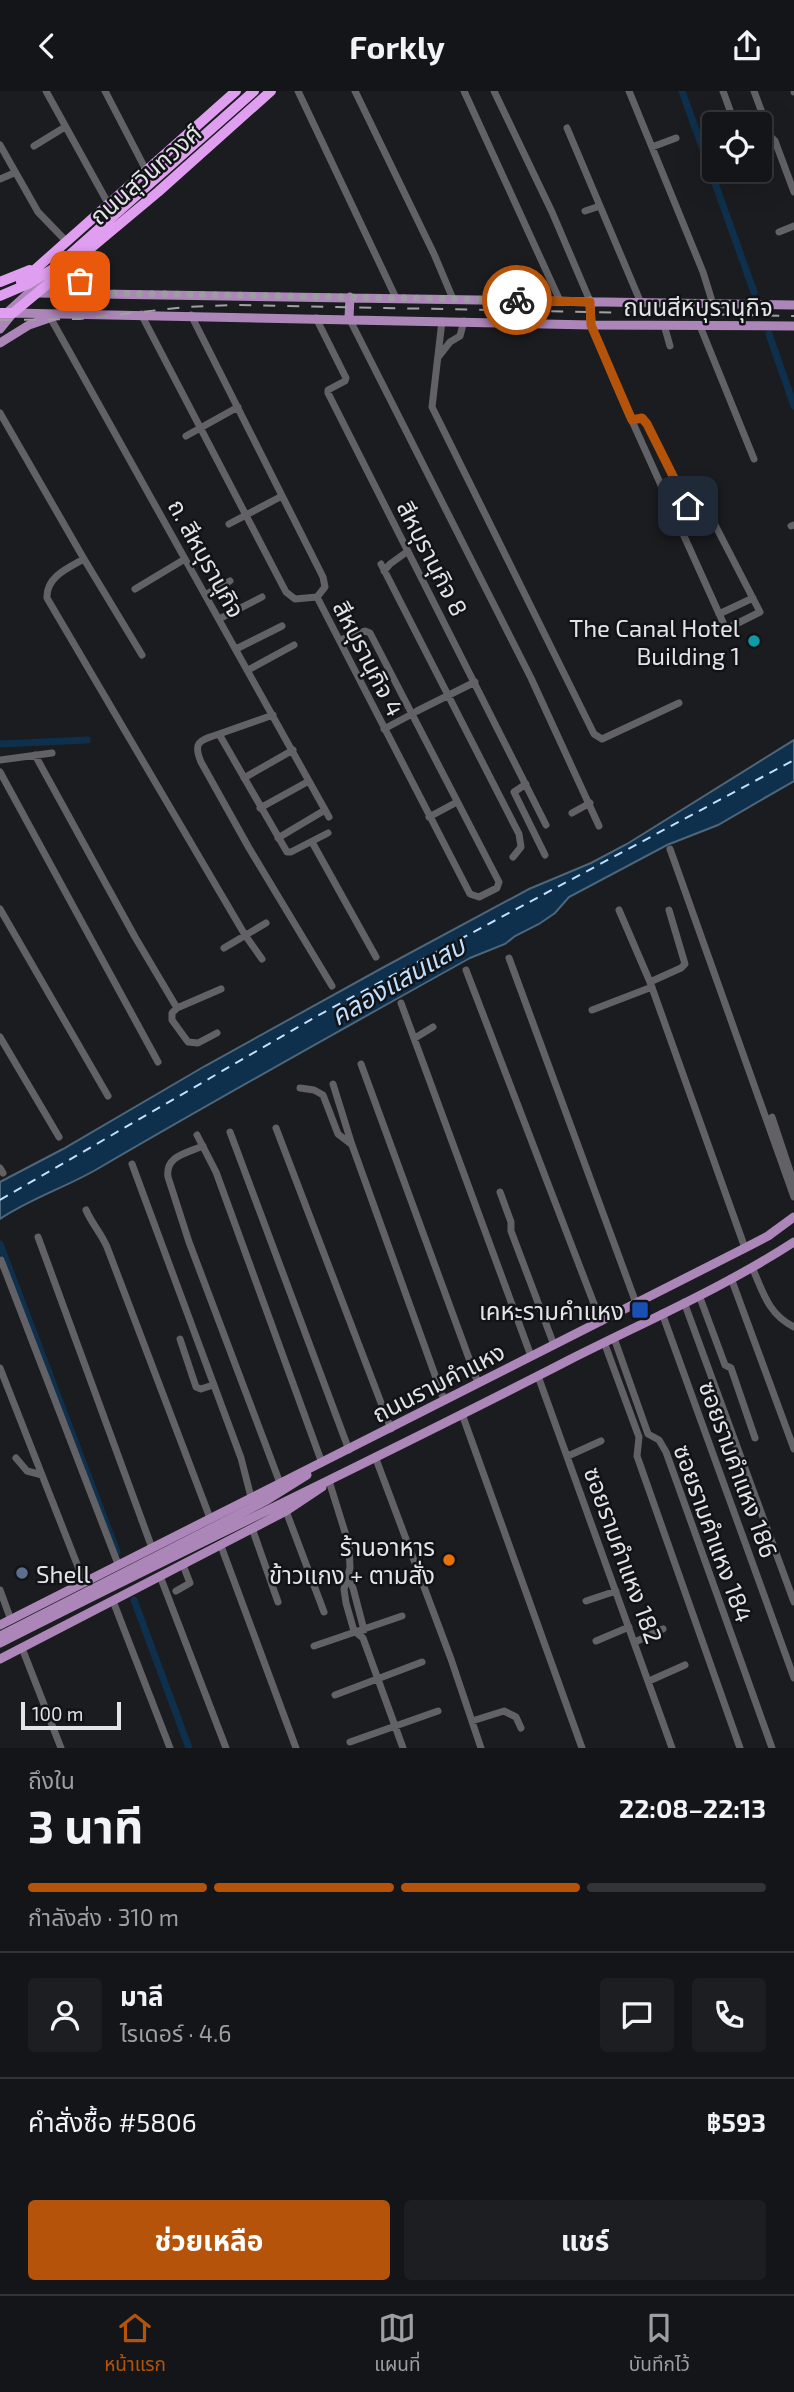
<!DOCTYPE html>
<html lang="th">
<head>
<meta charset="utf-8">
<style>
  body { margin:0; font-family:"Exo 2","Noto Sans Thai",sans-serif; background:#1d1e21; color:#f1f3f6; height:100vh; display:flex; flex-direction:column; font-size:26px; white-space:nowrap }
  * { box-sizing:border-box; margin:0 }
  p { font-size:23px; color:#9d9fa2 }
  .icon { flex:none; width:38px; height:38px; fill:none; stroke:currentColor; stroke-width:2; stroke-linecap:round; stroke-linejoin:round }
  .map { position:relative; height:1657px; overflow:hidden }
  .details { display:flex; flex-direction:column; background:#141518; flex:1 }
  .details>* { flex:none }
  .buttons { position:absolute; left:702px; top:21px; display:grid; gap:14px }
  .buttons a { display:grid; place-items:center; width:70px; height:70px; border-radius:7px; background:#141518; box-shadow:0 7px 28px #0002,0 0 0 2px #333437; font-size:35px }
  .scale { position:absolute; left:21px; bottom:18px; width:100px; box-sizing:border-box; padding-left:7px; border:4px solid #e3e4e6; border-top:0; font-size:19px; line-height:24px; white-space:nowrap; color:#e3e4e6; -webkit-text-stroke:5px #121317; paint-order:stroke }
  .pin { position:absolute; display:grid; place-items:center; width:60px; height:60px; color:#fff; margin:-30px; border-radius:14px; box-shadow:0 4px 10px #0006 }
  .courier { position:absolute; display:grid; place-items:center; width:70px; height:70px; margin:-35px; border:5px solid #b45309; border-radius:50%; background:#fff; color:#222; box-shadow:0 2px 9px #0007 }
  .head em { font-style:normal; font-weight:700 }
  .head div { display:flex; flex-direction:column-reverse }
  .head { display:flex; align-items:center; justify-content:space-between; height:119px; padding:0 28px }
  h1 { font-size:46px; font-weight:700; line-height:52px }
  .bar { display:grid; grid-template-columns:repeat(4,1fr); gap:10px 7px; align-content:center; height:84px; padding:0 28px }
  .bar i { height:9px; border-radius:5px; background:#333437 }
  .bar .active { background:#b45309 }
  .bar p { grid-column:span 4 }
  .line { display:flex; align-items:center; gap:18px; padding:0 28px; border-top:2px solid #333437 }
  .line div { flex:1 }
  .round { display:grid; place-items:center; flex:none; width:74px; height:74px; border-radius:7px; background:#1d1e21 }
  .cta { display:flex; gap:14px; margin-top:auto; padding:14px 28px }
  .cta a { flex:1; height:80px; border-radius:7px; background:#b45309; color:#fff; font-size:28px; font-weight:700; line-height:80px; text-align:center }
  .cta a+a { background:#1d1e21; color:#f1f3f6 }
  header { display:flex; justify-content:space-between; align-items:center; height:91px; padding:0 28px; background:#141518; font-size:32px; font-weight:700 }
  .tabs { display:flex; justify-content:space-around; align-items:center; height:98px; border-top:2px solid #333437; background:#141518; font-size:19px; color:#9d9fa2 }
  .tabs a { display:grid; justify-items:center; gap:4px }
  .tabs .active { color:#b45309 }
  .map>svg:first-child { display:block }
  .water { fill:#0e304c; stroke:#4e667a; stroke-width:2 }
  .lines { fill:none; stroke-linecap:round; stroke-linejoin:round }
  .canal { stroke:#0e304c; stroke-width:7 }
  .ferry { stroke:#bfdfff; stroke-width:2; stroke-dasharray:9 7; stroke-linecap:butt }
  .minor { stroke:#616166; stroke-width:7 }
  .major { stroke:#ad86b9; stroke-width:9 }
  .highway { stroke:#e09ef0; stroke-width:10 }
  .rail { stroke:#a0a1a3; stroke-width:2; stroke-dasharray:12 12; stroke-linecap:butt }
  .done { stroke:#9d9ea1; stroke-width:7; stroke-dasharray:0 12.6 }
  .route { stroke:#b45309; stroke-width:9 }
  .culture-dot { fill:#0f9aa8; stroke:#121317; stroke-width:2.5 }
  .transit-dot { fill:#1a4fb4; stroke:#121317; stroke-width:2.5 }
  .food-dot { fill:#e8710a; stroke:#121317; stroke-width:2.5 }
  .service-dot { fill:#5c6f8a; stroke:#121317; stroke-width:2.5 }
  .labels { text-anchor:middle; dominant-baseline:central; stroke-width:5; stroke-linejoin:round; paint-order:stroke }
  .street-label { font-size:24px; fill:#e3e4e6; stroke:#121317 }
  .poi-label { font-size:24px; fill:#e3e4e6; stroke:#121317; text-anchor:end }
  .water-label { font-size:26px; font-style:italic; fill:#bfdfff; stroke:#121317 }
</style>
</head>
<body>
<header><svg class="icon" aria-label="back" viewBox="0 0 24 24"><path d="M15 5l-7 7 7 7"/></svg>Forkly<svg class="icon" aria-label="share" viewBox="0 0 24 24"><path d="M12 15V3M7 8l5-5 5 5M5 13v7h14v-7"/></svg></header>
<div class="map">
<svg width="794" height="1657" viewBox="0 0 794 1657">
  <rect width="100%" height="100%" fill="#1b1c20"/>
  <path class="water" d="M794,649v41l-76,44 -51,20 -98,52 -14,16 -16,11 -24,12 -10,8 -35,14c-124,69 -248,138 -371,210 -32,19 -68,30 -99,51v-37l63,-33 142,-83 179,-99 145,-78 62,-26 36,-19z"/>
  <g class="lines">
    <path class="canal" d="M682,0l72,201
      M769,243l25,72
      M0,653l87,-4
      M0,1153l117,308
      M134,1509l55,148"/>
    <path class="ferry" d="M0,1109l317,-184 477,-256"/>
    <path class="minor" d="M46,0l63,114
      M105,0l42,81
      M298,0l98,207
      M355,0l79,163 19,45
      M464,0l96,210
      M494,0l58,121 38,89
      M629,0l74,181 10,32
      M723,0l12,33
      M754,0l17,46
      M794,0v1
      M567,37l33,78
      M760,45l11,1 4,4 19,51
      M0,54l38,67 29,30
      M34,55l31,-19
      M652,56l24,-9
      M0,88l14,-6
      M585,120l15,-5 41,97
      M779,141l15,-6
      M141,223l145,278 9,7 22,-2 153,297 9,3 18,-9 2,-6 -129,-249 -5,-2 -25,9
      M191,224l132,262 2,10 -8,10
      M50,226l279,500
      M316,227l30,60 -1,3 -17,9v3l218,432
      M349,227l182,360 68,148
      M442,230l-10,86 162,327 8,5 77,-36
      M591,234l23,56 112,248 34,-17 -48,-93 -3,-2 -14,5 -3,-8
      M664,234l6,21
      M700,235l54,133
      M439,265l11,-14 10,-6 4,-15
      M0,322l84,146 58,96
      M632,329l10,-2 5,6 45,90 -14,6
      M186,345l52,-29
      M229,433l53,-28
      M791,435l3,-1
      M84,468c-16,9 -38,18 -37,39l198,337 17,24
      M381,473l138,270 2,13 -8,10
      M384,480l6,-7 18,-13
      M135,498l50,-30
      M205,504l25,-14
      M719,523l34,-16
      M219,528l43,-22
      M236,558l46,-23
      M248,579l46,-25
      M417,620l58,-29
      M273,624l-54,19 68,118h4l37,-19
      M384,638l28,-15
      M219,643c-18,6 -27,7 -18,28l48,86 83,138
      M35,664l100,182 42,71 44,-19
      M0,669l52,-7
      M0,681l158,290
      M244,687l49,-28
      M526,693l-12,8 31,63
      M260,717l49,-27
      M572,722l18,-10
      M429,726l28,-15
      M278,747l47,-28
      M312,751l64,115
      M670,758l124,348
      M0,818l108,187
      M619,819l31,72 95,266
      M224,857l42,-25
      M509,867l127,345
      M466,879l135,352
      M650,891l31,-14 4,-4 -16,-54
      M401,912l130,353
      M177,917l-5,5v7l16,22 10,1 19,-10
      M592,919l60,-23
      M0,946l59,100
      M415,947l18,-11
      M361,973l117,319
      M333,993l19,61 92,255
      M300,997l14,2 9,5 15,39 13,10
      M772,1026l22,66
      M276,1037l115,301
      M230,1041l119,318
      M197,1044l19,37 106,291
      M203,1055c-16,7 -38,10 -35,31l21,65 91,241
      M132,1073l109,294 10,39
      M0,1077l3,5
      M500,1101l11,30v9l43,114
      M86,1119c6,14 15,23 21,37l103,271
      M38,1146l114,311
      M1,1169l117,304
      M752,1176c11,25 16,47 42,60
      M731,1187l63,171
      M699,1204l26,70 6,3 24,70
      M684,1211l110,300
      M662,1222l132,365
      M614,1247l34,96 11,6 7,12 106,296
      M180,1248l16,48 5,2 12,-4
      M604,1251l35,95 -2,19 103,292
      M0,1277l84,214
      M538,1285l134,372
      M462,1323l120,334
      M568,1365l33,-15
      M16,1367l11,13 15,4
      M376,1368l75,200 30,89
      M329,1390l20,64 1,23 -6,21 2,14 8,28 9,7 40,110
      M286,1420l38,101
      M252,1437l26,74
      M221,1455l75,202
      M160,1485l66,172
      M348,1487l5,10 11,42
      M0,1499l11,30
      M176,1500l14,-8 -7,-18
      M113,1510l57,147
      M586,1510l30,-10
      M596,1550l33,-14
      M635,1551l28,-13
      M314,1555l88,-30
      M22,1557l39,100
      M649,1590l36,-16
      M335,1604l87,-33
      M472,1630l32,-10 12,6 5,11
      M350,1651l88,-31"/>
    <path class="major" d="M79,167c-7,18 4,26 19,34
      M37,202l757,12
      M590,210l1,24
      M349,227l1,-21
      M0,228l45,-41
      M0,238l13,-16 578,12 203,1
      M0,252l29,-18 26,-9
      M0,1534l745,-377 23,-12 26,-19
      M0,1545l267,-136 40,-25
      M0,1552c189,-96 381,-186 569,-283 75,-38 154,-72 225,-118
      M0,1568l286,-148 36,-24"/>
    <path class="highway" d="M0,191l30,-12
      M21,191l215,-191
      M0,205l28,-12 28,-17 198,-176
      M0,222h13l145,-121 113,-101"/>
    <path class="rail" d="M0,229l80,-1 105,-12 51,-2 558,11"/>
  </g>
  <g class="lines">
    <path class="done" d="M80,190l19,12 418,7"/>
    <path class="route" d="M517,209l73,2 1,23 37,86 4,9 10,-2 5,6 41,82"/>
  </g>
  <circle class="culture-dot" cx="754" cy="550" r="7"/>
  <rect class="transit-dot" x="631" y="1210" width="18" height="18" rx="3.5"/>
  <circle class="food-dot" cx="449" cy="1469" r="7"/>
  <circle class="service-dot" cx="22" cy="1482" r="7"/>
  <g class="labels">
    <g class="street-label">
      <text transform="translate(145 83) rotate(-41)">ถนนสุวินทวงศ์</text>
      <text x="698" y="215">ถนนสีหบุรานุกิจ</text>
      <text transform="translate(207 467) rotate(61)">ถ. สีหบุรานุกิจ</text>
      <text transform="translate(433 467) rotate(63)">สีหบุรานุกิจ 8</text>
      <text transform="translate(369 567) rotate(63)">สีหบุรานุกิจ 4</text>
      <text transform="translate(438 1291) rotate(-27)">ถนนรามคำแหง</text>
      <text transform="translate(739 1378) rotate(70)">ซอยรามคำแหง 186</text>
      <text transform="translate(714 1442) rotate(70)">ซอยรามคำแหง 184</text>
      <text transform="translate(624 1464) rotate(70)">ซอยรามคำแหง 182</text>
    </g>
    <g class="poi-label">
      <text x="740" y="536">The Canal Hotel<tspan x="740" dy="28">Building 1</tspan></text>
      <text x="624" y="1219">เคหะรามคำแหง</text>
      <text x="435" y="1455">ร้านอาหาร<tspan x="435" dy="28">ข้าวแกง + ตามสั่ง</tspan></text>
      <text x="36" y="1482" text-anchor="start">Shell</text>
    </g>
    <g class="water-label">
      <text transform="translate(397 889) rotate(-30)">คลองแสนแสบ</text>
    </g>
  </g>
</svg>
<div class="buttons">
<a><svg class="icon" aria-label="locate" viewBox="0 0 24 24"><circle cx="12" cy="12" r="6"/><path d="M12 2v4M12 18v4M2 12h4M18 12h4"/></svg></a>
</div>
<div class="scale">100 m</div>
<div class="pin" style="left:80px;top:190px;background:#ea580c"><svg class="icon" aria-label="bag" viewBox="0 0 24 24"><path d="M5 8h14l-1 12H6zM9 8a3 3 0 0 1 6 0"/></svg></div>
<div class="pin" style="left:688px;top:415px;background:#1f2937"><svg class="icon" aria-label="home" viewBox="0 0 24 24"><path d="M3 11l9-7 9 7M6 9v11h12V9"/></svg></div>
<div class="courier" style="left:517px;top:209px"><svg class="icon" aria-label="bike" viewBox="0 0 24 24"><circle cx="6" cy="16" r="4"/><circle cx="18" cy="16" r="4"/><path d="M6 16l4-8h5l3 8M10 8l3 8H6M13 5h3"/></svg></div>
</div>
<section class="details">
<div class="head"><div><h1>3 นาที</h1><p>ถึงใน</p></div><em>22:08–22:13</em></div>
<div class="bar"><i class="active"></i><i class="active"></i><i class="active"></i><i></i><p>กำลังส่ง · 310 m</p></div>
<div class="line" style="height:126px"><a class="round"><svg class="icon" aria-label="person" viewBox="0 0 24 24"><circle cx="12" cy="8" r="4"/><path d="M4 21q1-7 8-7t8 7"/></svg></a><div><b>มาลี</b><p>ไรเดอร์ · 4.6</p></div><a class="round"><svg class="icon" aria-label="chat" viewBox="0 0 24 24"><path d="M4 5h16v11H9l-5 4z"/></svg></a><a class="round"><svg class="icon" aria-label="phone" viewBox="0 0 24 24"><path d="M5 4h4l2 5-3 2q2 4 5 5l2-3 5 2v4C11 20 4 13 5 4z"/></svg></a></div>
<div class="line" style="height:91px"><div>คำสั่งซื้อ #5806</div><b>฿593</b></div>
<div class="cta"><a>ช่วยเหลือ</a><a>แชร์</a></div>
</section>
<nav class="tabs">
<a class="active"><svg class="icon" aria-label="home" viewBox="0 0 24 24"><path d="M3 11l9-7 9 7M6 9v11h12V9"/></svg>หน้าแรก</a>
<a><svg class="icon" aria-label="map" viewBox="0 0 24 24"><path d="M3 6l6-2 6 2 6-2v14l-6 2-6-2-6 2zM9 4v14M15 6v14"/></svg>แผนที่</a>
<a><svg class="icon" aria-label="saved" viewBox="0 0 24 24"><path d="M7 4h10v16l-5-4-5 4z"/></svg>บันทึกไว้</a>
</nav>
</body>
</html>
